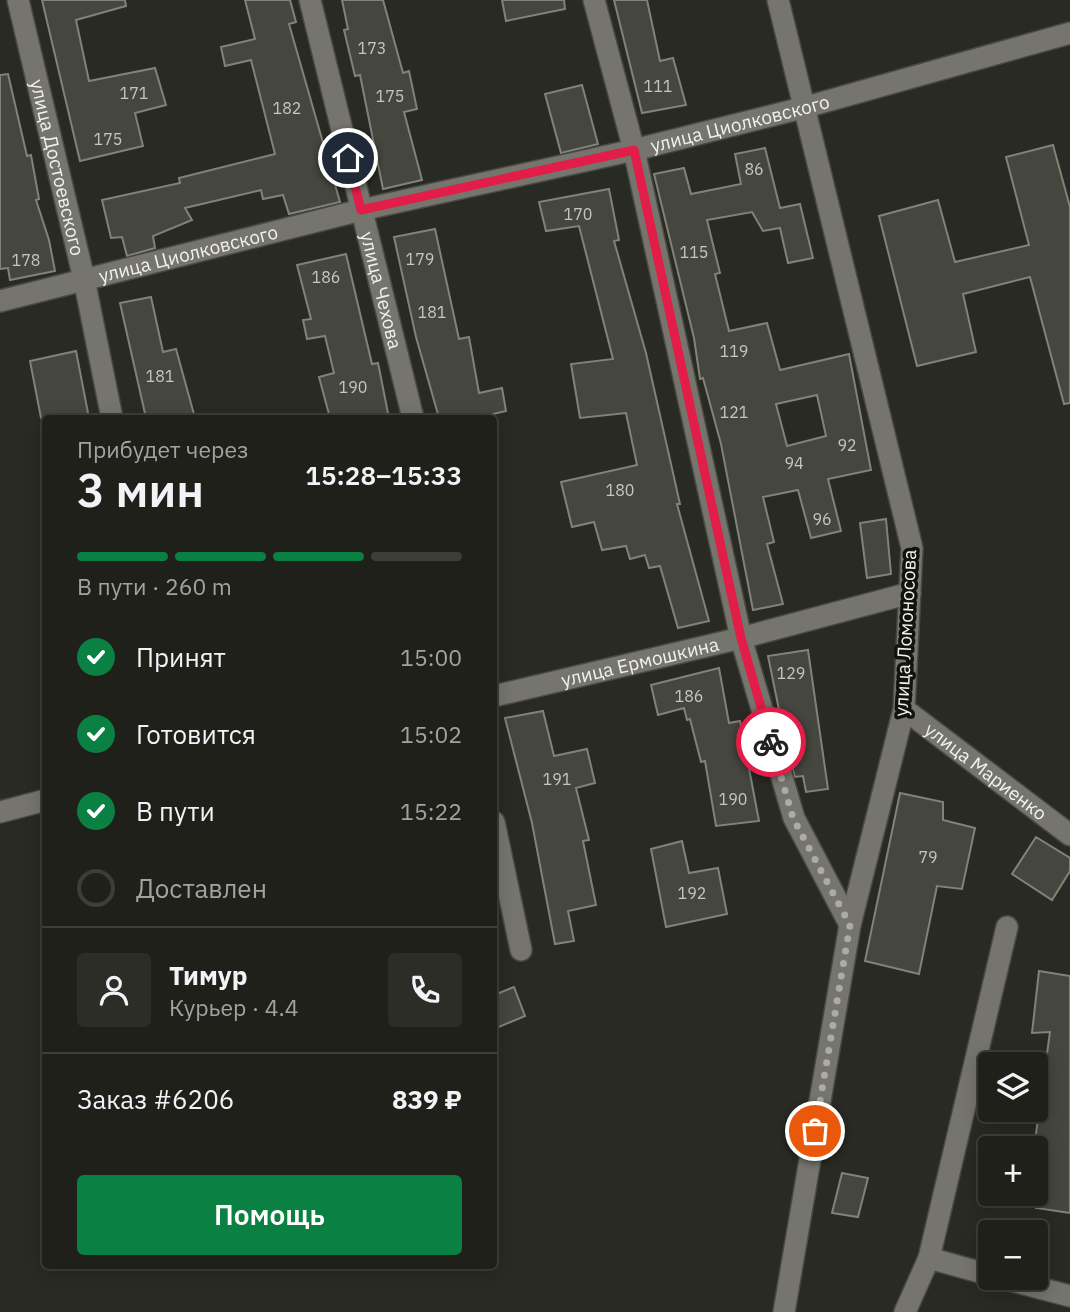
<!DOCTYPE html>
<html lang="ru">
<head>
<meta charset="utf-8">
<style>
  body { margin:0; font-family:"IBM Plex Sans",sans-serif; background:#2c2d27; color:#f1f3f6; height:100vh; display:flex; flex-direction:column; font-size:26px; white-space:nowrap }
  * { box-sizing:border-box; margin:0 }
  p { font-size:23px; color:#a1a3a2 }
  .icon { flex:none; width:38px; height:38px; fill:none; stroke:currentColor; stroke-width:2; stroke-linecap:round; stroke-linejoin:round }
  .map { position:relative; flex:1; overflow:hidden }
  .details { position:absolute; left:42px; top:415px; width:455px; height:854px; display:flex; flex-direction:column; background:#1f201a; border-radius:7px; box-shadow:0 4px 18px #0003,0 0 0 2px #3c3e39 }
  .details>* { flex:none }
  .fabs { position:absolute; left:978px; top:1052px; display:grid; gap:14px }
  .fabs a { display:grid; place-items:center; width:70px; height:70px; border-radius:7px; background:#1f201a; box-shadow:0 4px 18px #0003,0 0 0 2px #3c3e39; font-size:35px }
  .pin { position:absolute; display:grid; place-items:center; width:60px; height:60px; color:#fff; margin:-30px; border:4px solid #fff; border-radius:50%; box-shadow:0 2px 7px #0007 }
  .courier { position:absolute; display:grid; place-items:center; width:70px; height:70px; margin:-35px; border:5px solid #e11d48; border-radius:50%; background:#fff; color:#222; box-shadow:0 2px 9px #0007 }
  .summary em { font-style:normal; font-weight:600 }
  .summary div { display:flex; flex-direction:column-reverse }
  .summary { display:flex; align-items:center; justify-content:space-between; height:119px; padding:0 35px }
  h1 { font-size:46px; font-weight:600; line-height:52px }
  .bar { display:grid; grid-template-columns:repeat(4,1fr); gap:10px 7px; align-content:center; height:84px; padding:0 35px }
  .bar i { height:9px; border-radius:5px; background:#3c3e39 }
  .bar .on { background:#0b8043 }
  .bar p { grid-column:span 4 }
  .line { display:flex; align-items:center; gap:18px; padding:0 35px; border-top:2px solid #3c3e39 }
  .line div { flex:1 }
  .round { display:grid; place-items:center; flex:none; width:74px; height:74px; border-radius:7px; background:#2c2d27 }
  ol { padding:0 35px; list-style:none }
  li { display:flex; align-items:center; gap:21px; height:77px }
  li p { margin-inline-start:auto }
  li .icon { padding:7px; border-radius:50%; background:#0b8043; color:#fff; stroke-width:4 }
  li:last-child { color:#a1a3a2 }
  li i { width:38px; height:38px; border:4px solid #3c3e39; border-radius:50% }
  .button { display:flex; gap:14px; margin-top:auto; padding:14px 35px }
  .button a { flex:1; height:80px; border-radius:7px; background:#0b8043; color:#fff; font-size:28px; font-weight:600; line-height:80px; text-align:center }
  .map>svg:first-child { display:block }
  .building { fill:#45463e; stroke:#818279; stroke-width:2; fill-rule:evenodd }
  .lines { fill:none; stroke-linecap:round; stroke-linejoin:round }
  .minor-casing { stroke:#484942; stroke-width:24 }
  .minor { stroke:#75756d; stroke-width:21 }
  .done { stroke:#acaca6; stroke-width:7; stroke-dasharray:0 12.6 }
  .route { stroke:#e11d48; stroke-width:9 }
  .labels { text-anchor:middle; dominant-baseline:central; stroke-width:7; stroke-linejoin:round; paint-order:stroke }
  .number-label { font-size:16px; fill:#c7c7c1 }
  .street-label { font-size:19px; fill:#f2f2ed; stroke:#12120f }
</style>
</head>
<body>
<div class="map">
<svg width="1070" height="1312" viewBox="0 0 1070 1312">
  <rect width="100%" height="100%" fill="#292a23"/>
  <path class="building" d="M42,0h83l1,6 -50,14 13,61 66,-13 11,37 -31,8 8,33 -63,15z
    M245,0h45l6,22 -7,2 51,178 -51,12 -6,-19 -20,4 -2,-9 -76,18 7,12 -39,16 2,12 -28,8 -5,-19 -11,1 -9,-38 78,-17 -1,-5 96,-24 -24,-94 -26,6 -4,-19 34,-8z
    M342,0h41l20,73 6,-2 8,38 -13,3 18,68 -39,9 -23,-114 -5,1 -11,-46 4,-1z
    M502,0h62l1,9 -59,12z
    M614,0h33l13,61 13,-3 13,47 -44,8z
    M8,74l19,82 4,-1 8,44 -3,1 13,40 6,31 -45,9 -2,-12 -8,1v-194z
    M582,85l16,59 -37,9 -16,-59z
    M1053,145l17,62v196l-6,1 -34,-127 -67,17 13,58 -59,14 -38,-150 59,-16 17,62 74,-17 -23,-88z
    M765,148l15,60 20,-4 13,54 -25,5 -8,-35 -17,3 -11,-19 -45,8 13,53 -5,1 14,57 38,-8 13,47 69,-16 22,116 -43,9 13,52 -30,7 -13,-48 -35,7 11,45 -7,2 16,60 -30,6 -32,-166 -18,-66 -3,1 -6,-41 -40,-164 30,-6 7,26 50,-10 -6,-30zM817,395l9,41 -39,10 -11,-42z
    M609,189l10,51 -5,1 32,112 34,151h-3l32,117 -31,7 -18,-62 -11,2 -4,-13 -15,4 -4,-13 -24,4 -8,-28 -22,5 -11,-45 76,-17 -11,-52 -46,5 -9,-54 42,-5 -34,-133 -33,5 -7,-29z
    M435,229l24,110 10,-2 10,56 23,-5 4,23 -30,7h-37l-23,-81 -22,-100z
    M346,254l26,110 6,-1 11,55h-59l-11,-41 15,-4 -9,-37 -18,3 -4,-19 8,-1 -14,-54z
    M151,297l12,55 13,-3 19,69h-49l-26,-115z
    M76,351l13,67h-48l-11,-57z
    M886,519l5,55 -24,4 -7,-55z
    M808,650l20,139 -22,3 -3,-16 -8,1 -8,-28 -19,-93z
    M719,668l10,55 11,-2 19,100 -43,5 -11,-65 -4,1 -11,-43 -3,1 -3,-12 -26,7 -7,-30z
    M543,711l11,45 33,-7 8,34 -19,5 13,52 -6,1 13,64 -28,6 6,30 -19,3 -23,-121 -27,-105z
    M900,793l43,9v18l32,8 -13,61 -25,-3 -18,88 -54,-13z
    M1036,837l34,21v13l-18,29 -40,-26z
    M682,841l7,32 29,-5 9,46 -61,13 -15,-78z
    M1039,971l31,5v237l-34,-5 -2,-60 16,-116 -18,1z
    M514,987l11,29 -31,13v-34z
    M842,1173l26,5 -10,39 -26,-4z"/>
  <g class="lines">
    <defs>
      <g id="minor">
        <path id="s1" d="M18,0l66,279 28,139"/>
        <path id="s2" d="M310,0l103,418"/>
        <path d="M594,0l40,150 107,488 53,180 56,107"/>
        <path d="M778,0l134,548 -8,161 -54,216 -66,387"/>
        <path id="s3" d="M0,301l361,-91 273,-60 172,-43 264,-74"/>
        <path id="s4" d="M494,696l247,-58 169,-45"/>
        <path id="s5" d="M904,709l166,126"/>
        <path d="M0,812l46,-12"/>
        <path d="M494,822l27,128"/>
        <path d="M929,1258l78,-331"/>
        <path d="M1001,1278l69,18"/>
        <path d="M905,1312l24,-54 61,17"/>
      </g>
    </defs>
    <use href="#minor" class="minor-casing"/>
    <use href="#minor" class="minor"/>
  </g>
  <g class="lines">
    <path class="done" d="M771,742l22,76 57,107 -35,206"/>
    <path class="route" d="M348,158l13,52 273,-60 107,488 30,104"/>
  </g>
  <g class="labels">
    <g class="number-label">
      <text x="372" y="48">173</text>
      <text x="658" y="86">111</text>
      <text x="134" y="93">171</text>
      <text x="390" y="96">175</text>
      <text x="287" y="108">182</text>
      <text x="108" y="139">175</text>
      <text x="754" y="169">86</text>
      <text x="578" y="214">170</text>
      <text x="694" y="252">115</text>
      <text x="420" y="259">179</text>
      <text x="26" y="260">178</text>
      <text x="326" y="277">186</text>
      <text x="432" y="312">181</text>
      <text x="734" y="351">119</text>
      <text x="160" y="376">181</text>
      <text x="353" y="387">190</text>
      <text x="734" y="412">121</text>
      <text x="847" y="445">92</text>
      <text x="794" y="463">94</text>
      <text x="620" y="490">180</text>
      <text x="822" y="519">96</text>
      <text x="791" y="673">129</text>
      <text x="689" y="696">186</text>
      <text x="557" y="779">191</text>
      <text x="733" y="799">190</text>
      <text x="928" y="857">79</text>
      <text x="692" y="893">192</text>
    </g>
    <g class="street-label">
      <text stroke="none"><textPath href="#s3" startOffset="761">улица Циолковского</textPath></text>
      <text stroke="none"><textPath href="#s1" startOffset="172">улица Достоевского</textPath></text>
      <text stroke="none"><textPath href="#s3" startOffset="194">улица Циолковского</textPath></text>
      <text stroke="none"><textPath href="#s2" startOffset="299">улица Чехова</textPath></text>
      <text transform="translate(905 633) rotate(-87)">улица Ломоносова</text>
      <text stroke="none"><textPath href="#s4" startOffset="150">улица Ермошкина</textPath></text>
      <text stroke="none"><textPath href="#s5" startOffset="103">улица Мариенко</textPath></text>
    </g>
  </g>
</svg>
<div class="fabs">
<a><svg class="icon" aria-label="layers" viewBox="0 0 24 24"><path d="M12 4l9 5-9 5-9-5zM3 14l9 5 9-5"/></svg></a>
<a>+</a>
<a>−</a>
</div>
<div class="pin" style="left:815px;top:1131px;background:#ea580c"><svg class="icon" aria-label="bag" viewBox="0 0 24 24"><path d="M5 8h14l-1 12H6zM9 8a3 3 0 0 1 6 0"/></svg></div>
<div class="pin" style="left:348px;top:158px;background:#1f2937"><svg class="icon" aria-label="home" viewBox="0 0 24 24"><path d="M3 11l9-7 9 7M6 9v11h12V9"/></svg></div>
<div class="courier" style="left:771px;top:742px"><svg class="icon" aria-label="bike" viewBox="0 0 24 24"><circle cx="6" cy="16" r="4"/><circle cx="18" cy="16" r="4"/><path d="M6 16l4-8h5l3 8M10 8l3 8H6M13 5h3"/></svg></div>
<section class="details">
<div class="summary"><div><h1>3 мин</h1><p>Прибудет через</p></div><em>15:28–15:33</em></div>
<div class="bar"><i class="on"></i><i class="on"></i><i class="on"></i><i></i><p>В пути · 260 m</p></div>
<ol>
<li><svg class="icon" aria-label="check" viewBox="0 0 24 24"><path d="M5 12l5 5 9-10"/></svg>Принят<p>15:00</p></li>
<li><svg class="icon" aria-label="check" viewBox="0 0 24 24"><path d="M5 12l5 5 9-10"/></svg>Готовится<p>15:02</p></li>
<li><svg class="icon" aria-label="check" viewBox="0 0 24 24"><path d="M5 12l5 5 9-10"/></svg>В пути<p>15:22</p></li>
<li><i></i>Доставлен</li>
</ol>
<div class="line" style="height:126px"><a class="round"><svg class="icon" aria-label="person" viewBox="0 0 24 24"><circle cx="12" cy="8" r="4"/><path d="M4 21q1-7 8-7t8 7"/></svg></a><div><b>Тимур</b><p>Курьер · 4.4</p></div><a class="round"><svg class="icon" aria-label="phone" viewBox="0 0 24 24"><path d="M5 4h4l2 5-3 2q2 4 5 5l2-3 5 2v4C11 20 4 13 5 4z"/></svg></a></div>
<div class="line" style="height:91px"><div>Заказ #6206</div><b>839 ₽</b></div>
<div class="button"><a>Помощь</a></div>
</section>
</div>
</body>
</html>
